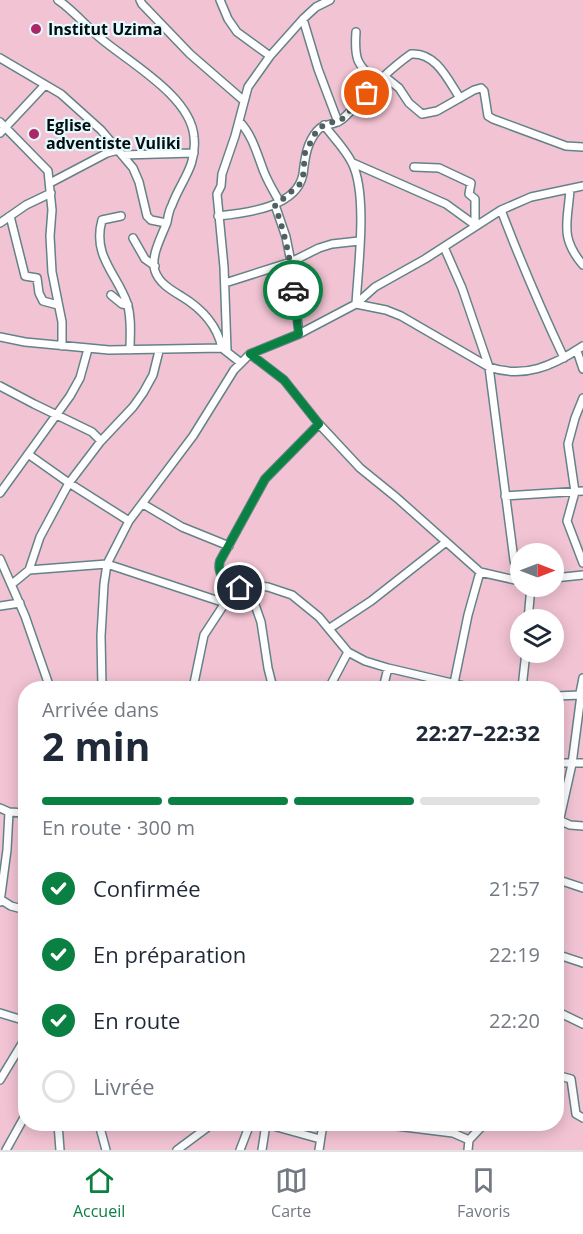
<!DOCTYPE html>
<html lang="fr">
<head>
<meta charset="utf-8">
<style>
  body { margin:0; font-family:"Open Sans",sans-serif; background:#f6f6f7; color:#1f2937; height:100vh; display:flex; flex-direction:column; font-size:22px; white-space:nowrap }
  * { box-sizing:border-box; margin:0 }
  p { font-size:20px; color:#747a83 }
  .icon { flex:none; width:33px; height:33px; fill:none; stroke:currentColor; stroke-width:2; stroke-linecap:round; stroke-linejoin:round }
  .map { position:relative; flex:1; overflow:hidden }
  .side { position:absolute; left:18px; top:681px; width:546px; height:450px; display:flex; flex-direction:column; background:#fff; border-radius:24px; box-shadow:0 3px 15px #0003 }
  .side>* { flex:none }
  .needle { width:39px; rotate:90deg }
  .buttons { position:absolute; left:510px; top:543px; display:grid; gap:12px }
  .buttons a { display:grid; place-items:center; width:54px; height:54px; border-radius:50%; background:#fff; box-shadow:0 3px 15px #0003; font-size:30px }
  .pin { position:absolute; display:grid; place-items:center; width:51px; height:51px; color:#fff; margin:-26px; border:3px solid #fff; border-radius:50%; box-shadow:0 2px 6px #0007 }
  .courier { position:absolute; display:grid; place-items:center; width:60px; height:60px; margin:-30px; border:4px solid #0b8043; border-radius:50%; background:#fff; color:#222; box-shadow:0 2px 8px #0007 }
  .summary em { font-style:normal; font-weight:700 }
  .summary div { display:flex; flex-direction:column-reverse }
  .summary { display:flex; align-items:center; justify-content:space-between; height:102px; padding:0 24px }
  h1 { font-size:39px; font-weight:700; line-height:45px }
  .bar { display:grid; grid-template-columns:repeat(4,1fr); gap:9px 6px; align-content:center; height:72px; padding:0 24px }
  .bar i { height:8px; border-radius:4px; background:#e0e1e3 }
  .bar .active { background:#0b8043 }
  .bar p { grid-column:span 4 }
  ol { padding:0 24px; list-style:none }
  li { display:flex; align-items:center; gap:18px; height:66px }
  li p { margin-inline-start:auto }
  li .icon { padding:6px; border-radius:50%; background:#0b8043; color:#fff; stroke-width:4 }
  li:last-child { color:#747a83 }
  li i { width:33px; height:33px; border:3px solid #e0e1e3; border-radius:50% }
  .tabs { display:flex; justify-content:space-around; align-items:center; height:84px; border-top:2px solid #e0e1e3; background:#fff; font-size:16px; color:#747a83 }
  .tabs a { display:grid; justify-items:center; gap:3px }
  .tabs .active { color:#0b8043 }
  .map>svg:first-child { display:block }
  .green { fill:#f2c3d3; fill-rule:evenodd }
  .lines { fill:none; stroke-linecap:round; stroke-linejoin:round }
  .minor-casing { stroke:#638389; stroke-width:10 }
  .minor { stroke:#fff; stroke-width:7 }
  .done { stroke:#526063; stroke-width:6; stroke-dasharray:0 10.8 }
  .route { stroke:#0b8043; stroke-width:8 }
  .poi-dot { fill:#af2668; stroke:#e4f9fd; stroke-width:2 }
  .labels { text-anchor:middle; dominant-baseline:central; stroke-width:4.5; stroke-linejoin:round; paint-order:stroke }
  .poi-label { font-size:16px; font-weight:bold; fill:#030e10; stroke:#e4f9fd; text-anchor:start }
</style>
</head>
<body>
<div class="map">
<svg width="583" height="1150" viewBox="0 0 583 1150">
  <rect width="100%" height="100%" fill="#e4f9fd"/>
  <path class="green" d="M0,0h583v1150h-583zM520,554h34v32h-34zM520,620h34v32h-34zM26,688h530v436h-530z"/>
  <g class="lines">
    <defs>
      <path id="minor" d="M58,0c15,10 27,25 41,37 29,25 92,59 95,100 3,30 -13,43 -22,68 -3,5 -4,12 -5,17 -5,14 -17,34 -12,49 4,12 16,19 26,25 20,12 36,28 41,52
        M140,0l2,4 48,50 53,46
        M220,0l8,19 9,13 33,24
        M303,19l15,50 20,53
        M356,32c-2,28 1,33 22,51
        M0,58l61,36 40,36 32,38 6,14 8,34 4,4 15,3
        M384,76l15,12 10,15 13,11 15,-3 37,-21 7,-2 3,3 4,25 5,3 73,27 17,1
        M239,121c14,15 18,33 25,51 4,10 10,20 15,29
        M0,122l48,49 4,39 -2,26 2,36 10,50v24
        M324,125c9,12 22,25 28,38 16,31 6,105 4,141
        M0,133l45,-48
        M122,155l72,-2
        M353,163l93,41 29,21
        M414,167l25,1 32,15 -2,11 6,5v26
        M50,183l57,-30 11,-3
        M570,189c-2,33 -11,48 13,76
        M275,205l11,32 5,25 8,72
        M501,210c19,50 40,99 63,148
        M10,216l15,60 12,2 2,15 4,8 15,4
        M121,216l-19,4c-10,36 15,54 25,83 5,15 3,32 3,47
        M218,216c27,-3 79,-8 85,-42 2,-15 3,-30 14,-43 6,-8 16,-5 24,-11 6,-4 11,-11 16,-16 16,-18 34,-36 54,-50 25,-2 37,26 49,44
        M0,223l26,-18 25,-12
        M133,238l12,21 10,7
        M444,247l18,41 27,79 25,193 5,21
        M225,283l66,-21 28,-14 13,-4 27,-3
        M111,295l11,9 6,1
        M356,304l19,-17 50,-28 76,-49 30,-13 52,-11
        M0,337l25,5 84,8 113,-2 19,15
        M227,350l-3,-83 -7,-73 4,-8 1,-12 13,-38 13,-49 22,-31 33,-37 13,-12 14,-7
        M577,351l6,18
        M250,354l34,26 35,44 41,44 37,30 83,74 40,9
        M0,386l34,18 58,28 9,9
        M583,398l-8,20 -7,26 7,48 -8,29 16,42
        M28,454l41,29 60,38
        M0,493l70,-97 10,-18 8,-29
        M505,496l78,-5
        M143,504l39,23 47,19
        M0,559l25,57 25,72
        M29,570l78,-6 118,39
        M554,578l29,-3
        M12,584l17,-14 11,-33 29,-54 32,-42 32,-34 10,-14 10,-18 6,-24
        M248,585l13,37 7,46 5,20
        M240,588c-12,-2 -24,-14 -20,-27l45,-82 54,-55
        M0,606l20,-3
        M528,620l3,-34
        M330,628l41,-27 75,-59
        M102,688l-1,-52 3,-52 3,-20 22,-43 64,-85 41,-66 16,-16 49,-20 57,-30 30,6 15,6 88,51c35,12 64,-1 94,-21
        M193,688l11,-53 21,-32 15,-15 8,-3 20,2 24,8 27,22 29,35 17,9 23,7 85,20
        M329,688l19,-36
        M383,688l5,-20
        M453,688l15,-73 12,-43
        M522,688l4,-36
        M580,693l3,-15
        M556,696l25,-1v-2
        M556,763h27
        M0,808l9,4 17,1
        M559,820l11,5 13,1
        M556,836l16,-72 9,-69
        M556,879l27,9
        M0,899l11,7 15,4
        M0,902l7,-52 2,-38
        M556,954l27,9
        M556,1011l27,13
        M0,1013l26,8
        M556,1075l15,4 5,35 7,4
        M0,1080l26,-43
        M58,1124l2,26
        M99,1124l7,26
        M266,1124l54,15
        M380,1124l73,9 16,7
        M6,1150l20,-36
        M177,1150l35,-26
        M240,1150l10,-26
        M262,1150l4,-26
        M319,1150l4,-26
        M468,1150l1,-10 15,-16"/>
    </defs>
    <use href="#minor" class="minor-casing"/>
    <use href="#minor" class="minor"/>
  </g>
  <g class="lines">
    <path class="done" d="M293,290c-2,-30 -8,-56 -18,-84l25,-22 3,-7 2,-24 12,-23 7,-5 18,-6 25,-26"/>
    <path class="route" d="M240,588c-12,-2 -24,-14 -20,-27l45,-82 54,-55 -35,-44 -34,-26 49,-20 -6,-44"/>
  </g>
  <g class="poi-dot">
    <circle cx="36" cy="29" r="6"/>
    <circle cx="34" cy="134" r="6"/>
  </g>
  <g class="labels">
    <g class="poi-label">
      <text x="48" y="29">Institut Uzima</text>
      <text x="46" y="125">Eglise<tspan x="46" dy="18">adventiste Vuliki</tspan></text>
    </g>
  </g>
</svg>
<div class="buttons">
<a><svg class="needle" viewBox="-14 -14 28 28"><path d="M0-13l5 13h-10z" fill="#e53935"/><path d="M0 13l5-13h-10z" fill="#747a83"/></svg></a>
<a><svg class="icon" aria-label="layers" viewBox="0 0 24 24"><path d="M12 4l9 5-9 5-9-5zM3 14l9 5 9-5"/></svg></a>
</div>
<div class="pin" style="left:367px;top:93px;background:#ea580c"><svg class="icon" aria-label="bag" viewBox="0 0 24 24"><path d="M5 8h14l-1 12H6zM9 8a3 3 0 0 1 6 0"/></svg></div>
<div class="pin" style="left:240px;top:588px;background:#1f2937"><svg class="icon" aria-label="home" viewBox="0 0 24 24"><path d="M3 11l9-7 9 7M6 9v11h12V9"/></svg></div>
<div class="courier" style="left:293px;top:290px"><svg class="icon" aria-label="car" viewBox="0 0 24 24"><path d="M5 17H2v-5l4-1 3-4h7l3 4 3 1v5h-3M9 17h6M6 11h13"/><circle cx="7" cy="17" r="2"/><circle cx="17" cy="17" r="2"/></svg></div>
<section class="side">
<div class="summary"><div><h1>2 min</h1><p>Arrivée dans</p></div><em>22:27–22:32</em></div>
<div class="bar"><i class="active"></i><i class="active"></i><i class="active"></i><i></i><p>En route · 300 m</p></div>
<ol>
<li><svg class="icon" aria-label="check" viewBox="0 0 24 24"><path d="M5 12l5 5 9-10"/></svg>Confirmée<p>21:57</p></li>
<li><svg class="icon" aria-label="check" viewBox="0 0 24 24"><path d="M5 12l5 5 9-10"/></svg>En préparation<p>22:19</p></li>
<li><svg class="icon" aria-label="check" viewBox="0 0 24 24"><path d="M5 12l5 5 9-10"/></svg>En route<p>22:20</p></li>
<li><i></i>Livrée</li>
</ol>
</section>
</div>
<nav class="tabs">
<a class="active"><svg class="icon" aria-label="home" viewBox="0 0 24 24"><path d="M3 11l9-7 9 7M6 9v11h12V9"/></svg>Accueil</a>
<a><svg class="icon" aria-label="map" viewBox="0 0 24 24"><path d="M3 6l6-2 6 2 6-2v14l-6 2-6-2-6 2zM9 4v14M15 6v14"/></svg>Carte</a>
<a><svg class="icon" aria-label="saved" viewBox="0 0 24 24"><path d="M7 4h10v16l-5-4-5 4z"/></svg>Favoris</a>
</nav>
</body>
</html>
